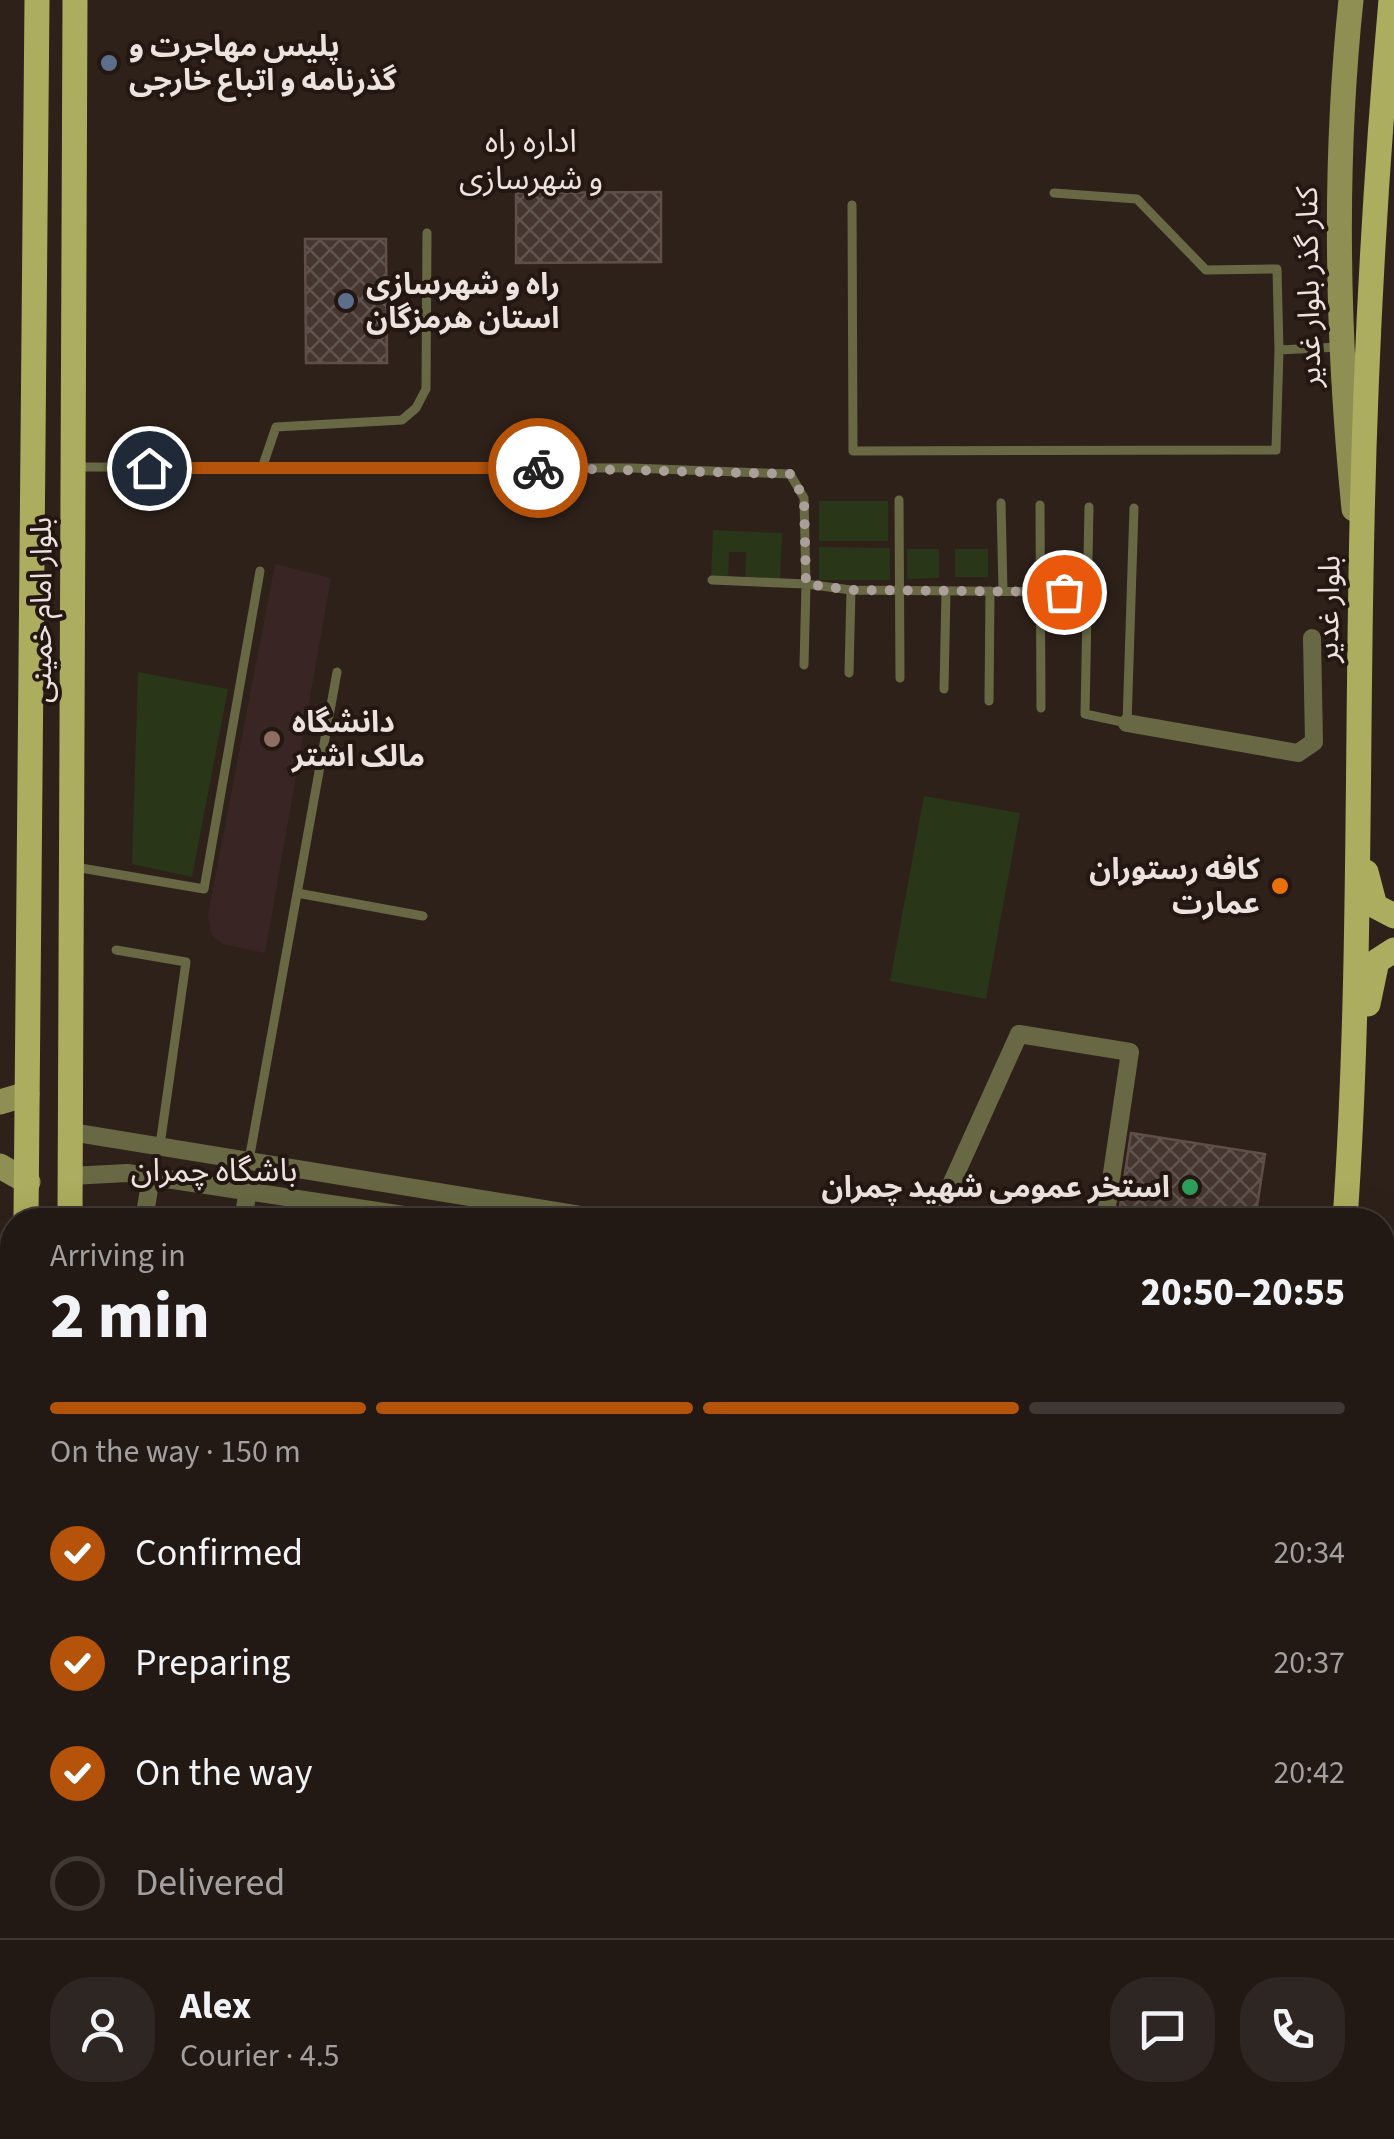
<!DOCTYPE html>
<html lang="en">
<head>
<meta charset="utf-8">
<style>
  body { margin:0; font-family:"Source Sans 3","Noto Sans Arabic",sans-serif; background:#2e2622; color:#f1f3f6; height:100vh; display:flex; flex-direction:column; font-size:38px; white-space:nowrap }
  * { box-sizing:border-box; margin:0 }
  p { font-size:32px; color:#a2a0a0 }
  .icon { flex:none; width:55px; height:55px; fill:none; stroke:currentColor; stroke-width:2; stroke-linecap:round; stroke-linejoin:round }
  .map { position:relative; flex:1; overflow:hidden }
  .side { position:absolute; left:0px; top:1208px; width:1395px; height:932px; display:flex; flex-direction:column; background:#221914; border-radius:40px 40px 0 0; box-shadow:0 10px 40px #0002,0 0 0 2px #3f3834 }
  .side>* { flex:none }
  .pin { position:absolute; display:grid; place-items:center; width:85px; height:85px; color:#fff; margin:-42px; border:5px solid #fff; border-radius:50%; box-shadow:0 2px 10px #0007 }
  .courier { position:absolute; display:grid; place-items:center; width:100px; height:100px; margin:-50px; border:8px solid #b45309; border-radius:50%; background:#fff; color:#222; box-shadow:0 2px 12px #0007 }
  .summary em { font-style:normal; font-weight:800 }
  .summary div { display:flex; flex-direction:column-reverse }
  .summary { display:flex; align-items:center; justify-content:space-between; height:170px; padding:0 50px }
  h1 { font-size:65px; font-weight:800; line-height:75px }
  .bar { display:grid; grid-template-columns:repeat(4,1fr); gap:15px 10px; align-content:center; height:120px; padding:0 50px }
  .bar i { height:12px; border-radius:8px; background:#3f3834 }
  .bar .selected { background:#b45309 }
  .bar p { grid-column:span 4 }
  .line { display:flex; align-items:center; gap:25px; padding:0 50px; border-top:2px solid #3f3834 }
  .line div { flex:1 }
  .round { display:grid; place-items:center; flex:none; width:105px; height:105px; border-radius:40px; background:#2e2622 }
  ol { padding:0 50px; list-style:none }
  li { display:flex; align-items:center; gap:30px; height:110px }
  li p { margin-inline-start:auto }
  li .icon { padding:10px; border-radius:50%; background:#b45309; color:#fff; stroke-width:4 }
  li:last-child { color:#a2a0a0 }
  li i { width:55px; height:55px; border:5px solid #3f3834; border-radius:50% }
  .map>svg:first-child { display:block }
  .education { fill:#392624 }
  .grass { fill:#293617 }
  .building { fill:url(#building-cross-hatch); stroke:#5f4f48; stroke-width:2.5 }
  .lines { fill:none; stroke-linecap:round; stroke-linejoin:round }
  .path { stroke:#8e837d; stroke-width:4; stroke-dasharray:5 5; stroke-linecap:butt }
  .lane { stroke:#686944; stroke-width:9 }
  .street { stroke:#686944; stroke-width:18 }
  .secondary { stroke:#8f8f54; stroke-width:25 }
  .primary { stroke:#adad5f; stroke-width:25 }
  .done { stroke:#aa9f99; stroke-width:10; stroke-dasharray:0 18 }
  .route { stroke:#b45309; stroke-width:12 }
  .service-dot { fill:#5c6f8a; stroke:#241711; stroke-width:4 }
  .education-dot { fill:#8d6e63; stroke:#241711; stroke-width:4 }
  .food-dot { fill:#e8710a; stroke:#241711; stroke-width:4 }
  .leisure-dot { fill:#2e9e5b; stroke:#241711; stroke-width:4 }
  .labels { text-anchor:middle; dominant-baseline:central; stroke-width:8; stroke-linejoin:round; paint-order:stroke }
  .poi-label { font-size:30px; font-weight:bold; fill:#ece3de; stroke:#241711; text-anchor:start }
  .street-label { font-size:30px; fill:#ece3de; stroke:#241711 }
  .neighbourhood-label { font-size:32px; fill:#ece3de; stroke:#241711 }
</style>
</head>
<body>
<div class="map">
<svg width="1394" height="2139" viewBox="0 0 1394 2139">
  <defs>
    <pattern id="building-cross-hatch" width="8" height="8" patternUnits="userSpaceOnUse" patternTransform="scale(2.5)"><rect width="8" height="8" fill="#453730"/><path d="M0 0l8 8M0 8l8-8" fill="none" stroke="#60544e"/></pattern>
  </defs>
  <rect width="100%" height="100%" fill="#2e211a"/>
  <path class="education" d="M275,564l56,14 -66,375 -42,-9 -12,-10 -3,-19z"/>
  <path class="grass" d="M819,501h69v40h-69z
    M713,530l69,3 -2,49 -35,-1 1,-29h-17l-1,28h-17z
    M819,547l71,1v32h-71z
    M907,549h32v29l-32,1z
    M955,549h33v28h-33z
    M138,672l90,17 -36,188 -60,-13z
    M924,796l96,17 -34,186 -96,-18z
    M1383,1811l11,11v317h-255l14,-11h229z"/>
  <path class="building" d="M661,192v70l-145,1v-70z
    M305,239h81l1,124h-81z
    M1131,1133l134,21 -10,66h-137z"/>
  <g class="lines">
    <path class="path" d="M0,1758l12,2"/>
    <path class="lane" d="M1054,193l83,6 69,71 71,-1 2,81 60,-3
      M852,205l1,246 423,-1 3,-100
      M77,467l555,1 158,6 14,24 2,86 45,6 237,2
      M262,468l14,-41 126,-7 14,-12 10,-19 1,-156
      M899,500l1,178
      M1001,503l2,88
      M1040,505l1,203
      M1089,507l-4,207 42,9 7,-215
      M712,580l94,4 -2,81
      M849,673l2,-83
      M944,689l2,-98
      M989,701l1,-110
      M75,867l129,22 56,-318
      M297,893l126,23
      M116,950l70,12 -26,183
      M249,1160l88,-488
      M1133,2128l16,11"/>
    <path class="street" d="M1127,723l171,30 16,-11 -2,-104
      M71,1132l540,88
      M71,1176l56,-3 310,47
      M144,1220l7,-43
      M243,1220l5,-30
      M935,1220l84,-186 111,18 -25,168"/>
    <path class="secondary" d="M1351,0c-18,170 -14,339 3,509
      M0,1102l27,-8
      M0,1166l28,16
      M492,2128l219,11
      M998,2139l39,-11"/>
    <path class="primary" d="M1366,872l9,34 19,10
      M1368,1004l9,-43 17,-11
      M26,1220l11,-1220
      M70,1220l5,-1220
      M1345,1220c15,-215 12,-429 16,-644 3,-192 13,-385 30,-576
      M1382,1519l12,-94
      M1382,1672l12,42
      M0,1700l12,-178
      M1382,1766l12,21
      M0,2016l12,-66
      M0,2098l12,-83"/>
  </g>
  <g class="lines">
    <path class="done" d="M538,468l252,6 14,24 2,86 45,6 213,2"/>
    <path class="route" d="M149,468h389"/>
  </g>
  <g class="service-dot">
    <circle cx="109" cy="63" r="10"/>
    <circle cx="346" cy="301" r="10"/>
  </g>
  <circle class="education-dot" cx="272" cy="739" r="10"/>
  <circle class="food-dot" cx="1280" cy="886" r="10"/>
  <circle class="leisure-dot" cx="1190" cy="1187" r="10"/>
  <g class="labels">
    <g class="poi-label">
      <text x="129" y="46">پلیس مهاجرت و<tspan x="129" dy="34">گذرنامه و اتباع خارجى</tspan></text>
      <text x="366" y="284">راه و شهرسازی<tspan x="366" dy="34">استان هرمزگان</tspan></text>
      <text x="292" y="722">دانشگاه<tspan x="292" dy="34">مالک اشتر</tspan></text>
      <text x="1260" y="869" text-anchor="end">کافه رستوران<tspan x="1260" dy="34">عمارت</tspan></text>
      <text x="1170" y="1187" text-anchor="end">استخر عمومی شهید چمران</text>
    </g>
    <g class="street-label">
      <text transform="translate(1309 287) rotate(-91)">کنار گذر بلوار غدیر</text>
      <text transform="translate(1329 609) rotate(-89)">بلوار غدیر</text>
      <text transform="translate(41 610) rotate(-90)">بلوار امام خمینی</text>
    </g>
    <g class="neighbourhood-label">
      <text x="531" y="142">اداره راه<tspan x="531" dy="37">و شهرسازی</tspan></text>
      <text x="214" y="1171">باشگاه چمران</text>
    </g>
  </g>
</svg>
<div class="pin" style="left:1064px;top:592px;background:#ea580c"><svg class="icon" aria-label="bag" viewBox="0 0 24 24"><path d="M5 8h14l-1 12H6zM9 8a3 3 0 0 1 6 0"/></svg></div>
<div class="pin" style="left:149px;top:468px;background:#1f2937"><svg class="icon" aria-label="home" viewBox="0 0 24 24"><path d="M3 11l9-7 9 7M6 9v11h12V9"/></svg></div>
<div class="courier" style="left:538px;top:468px"><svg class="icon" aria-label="bike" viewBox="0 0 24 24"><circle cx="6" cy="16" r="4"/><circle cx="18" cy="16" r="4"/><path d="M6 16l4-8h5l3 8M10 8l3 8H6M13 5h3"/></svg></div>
<section class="side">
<div class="summary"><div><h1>2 min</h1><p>Arriving in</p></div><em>20:50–20:55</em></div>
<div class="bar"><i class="selected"></i><i class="selected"></i><i class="selected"></i><i></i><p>On the way · 150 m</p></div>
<ol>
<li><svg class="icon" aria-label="check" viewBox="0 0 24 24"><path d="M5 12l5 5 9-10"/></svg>Confirmed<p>20:34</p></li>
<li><svg class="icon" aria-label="check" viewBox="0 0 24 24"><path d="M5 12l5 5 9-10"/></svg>Preparing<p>20:37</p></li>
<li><svg class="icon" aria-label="check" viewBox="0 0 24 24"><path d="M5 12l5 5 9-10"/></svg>On the way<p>20:42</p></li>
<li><i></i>Delivered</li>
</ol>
<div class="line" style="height:180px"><a class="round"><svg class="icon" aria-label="person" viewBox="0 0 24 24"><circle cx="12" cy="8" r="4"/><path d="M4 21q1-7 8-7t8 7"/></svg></a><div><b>Alex</b><p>Courier · 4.5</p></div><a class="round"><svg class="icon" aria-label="chat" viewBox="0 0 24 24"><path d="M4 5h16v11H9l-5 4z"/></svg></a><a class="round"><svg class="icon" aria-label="phone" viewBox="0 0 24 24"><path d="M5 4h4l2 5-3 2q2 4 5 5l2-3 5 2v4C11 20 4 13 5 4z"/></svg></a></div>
</section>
</div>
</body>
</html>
